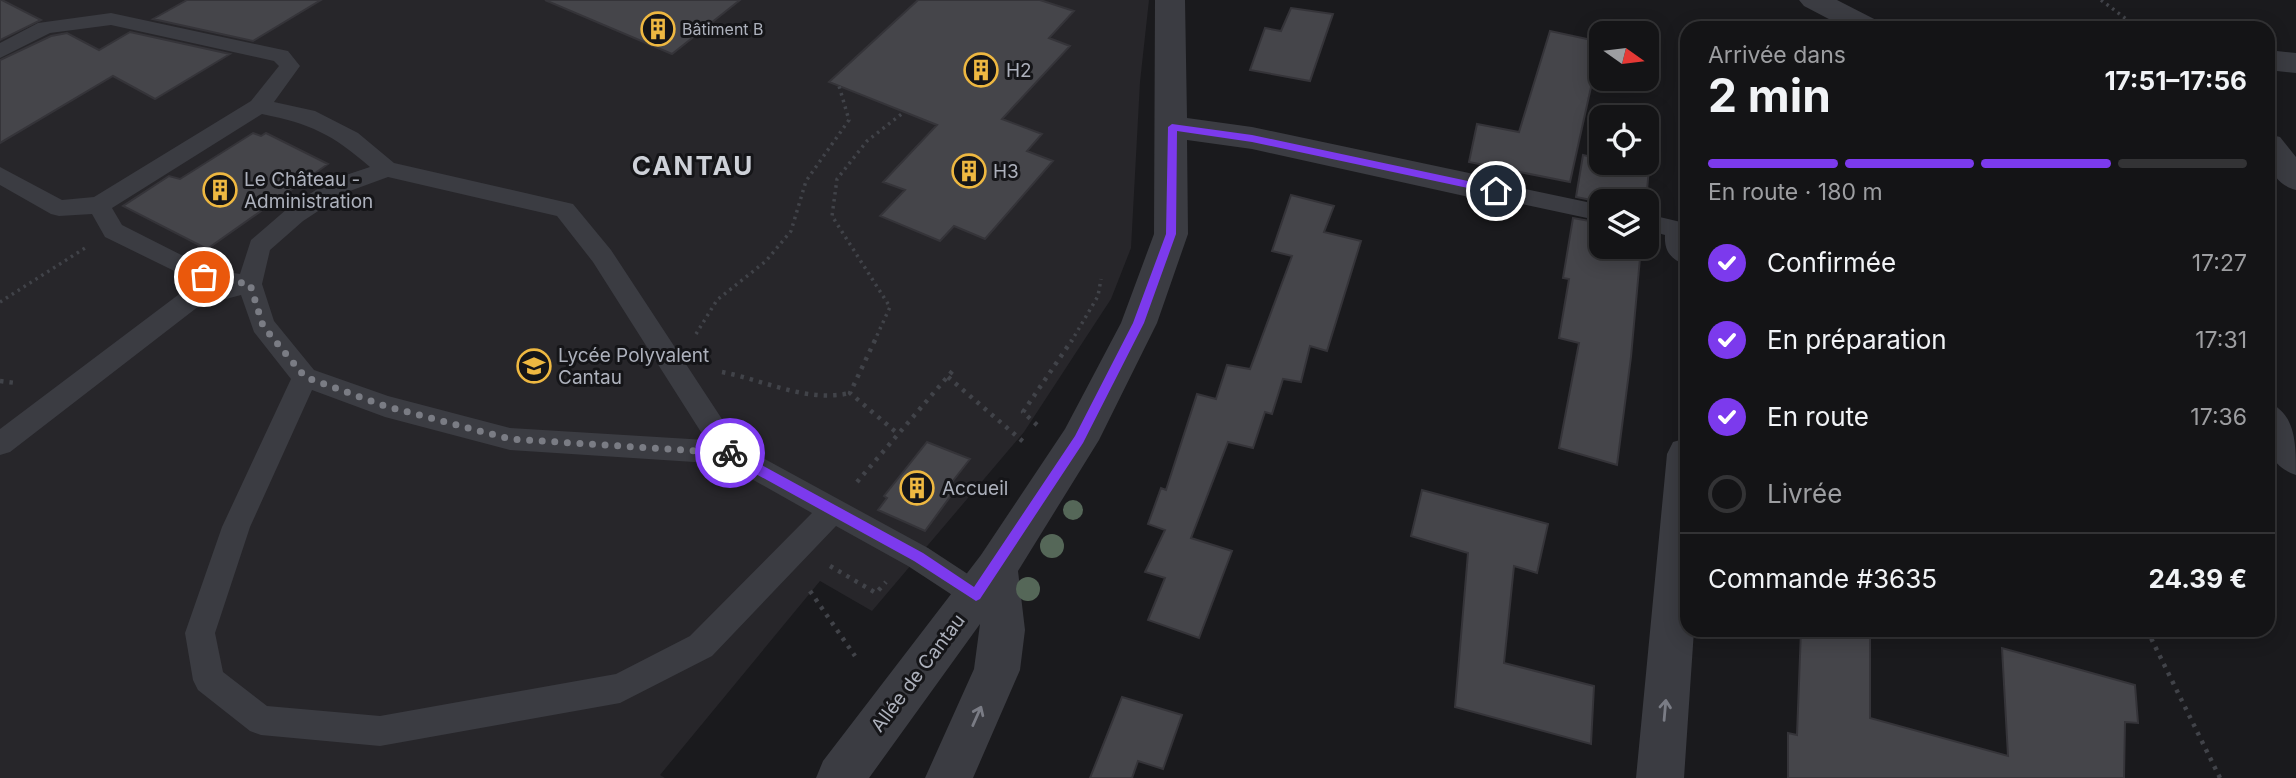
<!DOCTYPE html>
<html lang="fr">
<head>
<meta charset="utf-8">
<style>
  body { margin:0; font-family:Inter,sans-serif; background:#212123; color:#f1f3f6; height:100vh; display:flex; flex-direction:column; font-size:26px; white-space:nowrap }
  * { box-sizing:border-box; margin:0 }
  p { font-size:23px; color:#9d9ea1 }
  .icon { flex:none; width:38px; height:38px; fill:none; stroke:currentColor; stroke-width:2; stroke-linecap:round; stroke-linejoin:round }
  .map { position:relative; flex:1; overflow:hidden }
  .drawer { position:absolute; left:1680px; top:21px; width:595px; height:616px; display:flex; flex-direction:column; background:#141416; border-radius:21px; box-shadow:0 4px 18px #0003,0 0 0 2px #333335 }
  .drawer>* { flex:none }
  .needle { width:46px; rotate:104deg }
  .tools { position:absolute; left:1589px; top:21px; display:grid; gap:14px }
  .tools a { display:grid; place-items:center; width:70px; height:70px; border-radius:14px; background:#141416; box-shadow:0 4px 18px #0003,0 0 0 2px #333335; font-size:35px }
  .pin { position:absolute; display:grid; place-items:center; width:60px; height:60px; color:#fff; margin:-30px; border:4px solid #fff; border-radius:50%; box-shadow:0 2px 7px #0007 }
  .courier { position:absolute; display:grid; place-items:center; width:70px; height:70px; margin:-35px; border:5px solid #7c3aed; border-radius:50%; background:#fff; color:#222; box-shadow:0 2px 9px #0007 }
  .overview em { font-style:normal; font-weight:700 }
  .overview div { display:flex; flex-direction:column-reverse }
  .overview { display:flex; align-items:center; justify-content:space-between; height:119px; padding:0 28px }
  h1 { font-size:46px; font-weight:700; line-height:52px }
  .bar { display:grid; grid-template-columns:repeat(4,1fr); gap:10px 7px; align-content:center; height:84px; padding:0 28px }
  .bar i { height:9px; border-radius:5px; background:#333335 }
  .bar .selected { background:#7c3aed }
  .bar p { grid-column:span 4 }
  .line { display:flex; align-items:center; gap:18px; padding:0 28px; border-top:2px solid #333335 }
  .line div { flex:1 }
  ol { padding:0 28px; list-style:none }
  li { display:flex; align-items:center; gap:21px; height:77px }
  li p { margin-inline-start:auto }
  li .icon { padding:7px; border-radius:50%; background:#7c3aed; color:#fff; stroke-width:4 }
  li:last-child { color:#9d9ea1 }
  li i { width:38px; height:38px; border:4px solid #333335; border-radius:50% }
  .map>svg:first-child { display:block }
  .built { fill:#27262a }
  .building { fill:#45454a; stroke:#353439; stroke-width:2 }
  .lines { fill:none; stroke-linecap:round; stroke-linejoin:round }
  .path-far1 { stroke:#414349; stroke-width:3.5; stroke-dasharray:2.5 4.5; stroke-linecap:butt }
  .path { stroke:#414349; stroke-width:4.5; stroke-dasharray:3.5 6; stroke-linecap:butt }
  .lane { fill:#3b3c42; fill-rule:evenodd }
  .street { fill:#3b3c42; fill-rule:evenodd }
  .tree { fill:#556758 }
  .oneway { stroke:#7a7c85 }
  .route { fill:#7c3aed }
  .done { stroke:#7a7c84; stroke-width:7; stroke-dasharray:0 12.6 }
  .labels { text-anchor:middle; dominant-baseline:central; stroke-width:6; stroke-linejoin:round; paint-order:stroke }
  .far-poi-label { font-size:16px; fill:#adb1bc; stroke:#151518; text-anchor:start }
  .poi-label { font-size:19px; fill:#adb1bc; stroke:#151518; text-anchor:start }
  .street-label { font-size:19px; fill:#adb1bc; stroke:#151518 }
  .district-label { font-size:26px; font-weight:bold; letter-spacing:2px; fill:#ced1d8; stroke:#151518 }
</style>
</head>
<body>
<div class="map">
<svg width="2296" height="778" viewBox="0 0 2296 778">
  <rect width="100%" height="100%" fill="#1a1a1d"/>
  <path class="built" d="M0,0h1149l-9,82 -9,166 -20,51 -87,133 -152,179 -52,-30 -160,194 5,3h-665z"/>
  <path class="building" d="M0,0h2l39,20 -41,20z
    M187,0h134l-68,41 -100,-22z
    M545,0h195l-68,54z
    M918,0h122l34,11 -25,27 21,8 -68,73 40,15 -15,17 26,10 -68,78 -31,-13 -14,15 -60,-25 25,-26 -22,-8 54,-57 -108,-43z
    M1291,8l42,6 -23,67 -60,-11 15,-42 16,3z
    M1550,31l51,11 -31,140 -101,-20 8,-38 42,8z
    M130,32l100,22 -75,45 -42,-23 -113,67v-83l51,-24 16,-3 32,17z
    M253,133l8,3 5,-3 62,31 -121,85 -84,-43 46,-30 11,3z
    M1583,155l18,4v4h20l28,5 -3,33 -45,1 -25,-5z
    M1291,195l43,11 -10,26 37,9 -34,110 -17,-5 -9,36 -18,-3 -11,35 -7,-2 -12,36 -25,-6 -37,96 41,13 -33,87 -51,-18 17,-42 -20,-6 20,-42 -17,-6 13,-36 5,2 31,-96 19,5 11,-34 23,4 42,-113 -20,-5z
    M1573,218l28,5v24h40l-10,110 -14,108 -58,-17 20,-105 -20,-5 10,-59 -6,-1z
    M927,442l43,17 -21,27 6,4 -30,41 -47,-21 9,-12 -3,-2z
    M1422,490l126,34 -11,49 -23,-7 -10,97 90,23 -3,58 -136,-37 13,-154 -57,-17z
    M1801,630h69v88l138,38 -6,-108 133,37 3,38 -13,-1 -1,56h-336v-45l9,2z
    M1122,697l60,18 -19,54 -25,-8 -6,17h-42z"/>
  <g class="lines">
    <path class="path-far1" d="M2101,0l37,28
      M0,302l85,-54
      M696,334l21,-34 49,-39 25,-30 15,-50 43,-61 -10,-34
      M874,342l16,-35 -58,-91 5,-37 30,-38 37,-29
      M1071,342l27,-46 3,-17"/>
    <path class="path" d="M875,340l-25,53 47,40
      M722,372c42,8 85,31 128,21
      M948,377l79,68
      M0,381l16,2
      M1037,425l-14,-13 49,-72
      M857,482l98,-114
      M830,566l46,27 10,-11
      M810,591l45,65
      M2147,630l73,148"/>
    <path class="lane" d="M111,13l177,38 12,15 -26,36 41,9 43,22 36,30 179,41 38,46 128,195 189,103 58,38 5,9 -5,9 -10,4 -10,-4 -58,-38 -72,-40 -124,130 -92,47 -240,43 -119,-11 -11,-4 -52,-41 -5,-10 -8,-47 37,-106 69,-148 -37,-47 -13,-37 -42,11 -189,146 -10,3v-26l182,-137 23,-6 -100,-49 -13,-23 -33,2 -8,-2 -51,-29v-18l62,33 32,-3 157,-96 28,-35 -5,-5 -163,-36 -61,8 -50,25v-15l38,-20zM262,114c49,10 70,20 108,53l-39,13 -44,29 -36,31 -11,34 -31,-5 -87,-44 -10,-17zM388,177l169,39 36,46 113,178 -196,-12 -122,-32 -74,-26 -40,-49 -12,-37 8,-34 33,-29 44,-29zM312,390l73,27 125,33 215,14 87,49 -122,123 -74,38 -236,42 -113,-10 -44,-34 -8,-39 35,-106z
      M1469,177l132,28v16l-140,-30 -3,-6 3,-6z
      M1647,214l38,9 2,42c-16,-5 -23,-14 -22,-30l-18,-5z"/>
    <path class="street" d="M1155,0h30l2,118 65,9 217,46 12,4 5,8 -5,8 -12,4 -217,-48 -65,-9 1,94 -31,89 -58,117 -81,131 7,59 -5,40 -47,108h-48l49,-109 6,-45 -111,154h-53l7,-17 158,-206 84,-126 56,-106 33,-89z
      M1799,0h38l43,22 4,6h-38l-42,-22z
      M2268,50l28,3v20l-28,-3z
      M2268,134l12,3 16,20v33c-28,-8 -28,-31 -28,-56z
      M2268,402c28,12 28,42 28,73 -35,-12 -28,-42 -28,-73z
      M1687,438v192h7l-10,148h-48l31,-324 6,-12z"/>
  </g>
  <g class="tree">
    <circle cx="1073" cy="510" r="10"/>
    <circle cx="1052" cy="546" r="12"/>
    <circle cx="1028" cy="589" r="12"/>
  </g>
  <defs><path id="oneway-shaft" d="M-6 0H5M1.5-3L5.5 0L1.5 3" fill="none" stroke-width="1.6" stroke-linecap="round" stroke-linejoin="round" transform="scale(1.75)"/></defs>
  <g class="oneway">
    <use href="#oneway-shaft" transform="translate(1665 710) rotate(-85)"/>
    <use href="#oneway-shaft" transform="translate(977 716) rotate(-66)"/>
  </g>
  <path class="route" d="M1172,124l80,11 244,52 5,4 -5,3 -244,-52 -75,-11 -1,103 -32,89 -61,120 -103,156 -4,2 -62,-40 -189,-104v-7h9l189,103 51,34 101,-151 58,-113 33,-89 2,-107z"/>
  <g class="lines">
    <path class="done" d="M204,277l46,7 13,42 42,51 80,29 125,33 220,14"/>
  </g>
  <defs>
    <symbol id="building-ring" viewBox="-11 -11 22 22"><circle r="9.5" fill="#151518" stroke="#eeb841" stroke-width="1.5"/><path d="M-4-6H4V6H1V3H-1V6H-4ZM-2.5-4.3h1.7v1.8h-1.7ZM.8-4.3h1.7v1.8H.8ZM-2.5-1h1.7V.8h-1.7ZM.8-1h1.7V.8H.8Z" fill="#eeb841"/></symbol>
    <symbol id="school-ring" viewBox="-11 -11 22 22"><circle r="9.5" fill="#151518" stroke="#eeb841" stroke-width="1.5"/><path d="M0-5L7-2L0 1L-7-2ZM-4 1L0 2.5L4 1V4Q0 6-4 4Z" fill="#eeb841"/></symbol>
  </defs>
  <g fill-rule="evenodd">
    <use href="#building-ring" x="639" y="10" width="38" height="38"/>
    <use href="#building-ring" x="962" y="51" width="38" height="38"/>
    <use href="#building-ring" x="950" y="152" width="38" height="38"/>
    <use href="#building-ring" x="201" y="171" width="38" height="38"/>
    <use href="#school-ring" x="515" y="347" width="38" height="38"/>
    <use href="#building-ring" x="898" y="469" width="38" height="38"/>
  </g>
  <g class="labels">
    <g class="far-poi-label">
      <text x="682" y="29">Bâtiment B</text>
    </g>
    <g class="poi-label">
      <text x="1006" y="70">H2</text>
      <text x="993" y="171">H3</text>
      <text x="244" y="179">Le Château -<tspan x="244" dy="22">Administration</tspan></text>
      <text x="558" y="355">Lycée Polyvalent<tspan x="558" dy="22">Cantau</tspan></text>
      <text x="942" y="488">Accueil</text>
    </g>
    <g class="street-label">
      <text transform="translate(918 673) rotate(-53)">Allée de Cantau</text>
    </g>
    <g class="district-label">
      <text x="693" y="165">CANTAU</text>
    </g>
  </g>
</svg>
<div class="tools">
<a><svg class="needle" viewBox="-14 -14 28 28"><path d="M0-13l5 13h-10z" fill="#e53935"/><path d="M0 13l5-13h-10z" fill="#9d9ea1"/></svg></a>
<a><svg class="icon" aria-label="locate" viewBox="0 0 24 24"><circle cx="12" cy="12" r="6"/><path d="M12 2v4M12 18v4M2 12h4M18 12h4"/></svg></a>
<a><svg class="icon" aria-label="layers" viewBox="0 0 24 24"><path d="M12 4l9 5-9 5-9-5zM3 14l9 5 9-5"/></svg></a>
</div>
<div class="pin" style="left:204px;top:277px;background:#ea580c"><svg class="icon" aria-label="bag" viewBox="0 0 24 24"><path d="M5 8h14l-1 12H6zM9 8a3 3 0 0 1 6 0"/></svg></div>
<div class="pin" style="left:1496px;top:191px;background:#1f2937"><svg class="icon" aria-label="home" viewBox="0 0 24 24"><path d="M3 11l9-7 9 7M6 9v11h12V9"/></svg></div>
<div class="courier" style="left:730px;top:453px"><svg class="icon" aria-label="bike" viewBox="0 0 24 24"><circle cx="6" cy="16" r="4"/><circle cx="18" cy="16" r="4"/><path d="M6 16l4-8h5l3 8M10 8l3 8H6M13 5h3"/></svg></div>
<section class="drawer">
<div class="overview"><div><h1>2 min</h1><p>Arrivée dans</p></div><em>17:51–17:56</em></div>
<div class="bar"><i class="selected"></i><i class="selected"></i><i class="selected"></i><i></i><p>En route · 180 m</p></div>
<ol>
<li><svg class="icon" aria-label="check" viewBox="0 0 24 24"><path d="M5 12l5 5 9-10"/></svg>Confirmée<p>17:27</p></li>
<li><svg class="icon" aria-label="check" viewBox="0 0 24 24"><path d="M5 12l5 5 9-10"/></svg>En préparation<p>17:31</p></li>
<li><svg class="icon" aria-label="check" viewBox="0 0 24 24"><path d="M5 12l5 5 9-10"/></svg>En route<p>17:36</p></li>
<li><i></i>Livrée</li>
</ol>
<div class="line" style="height:91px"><div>Commande #3635</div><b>24.39 €</b></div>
</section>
</div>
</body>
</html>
